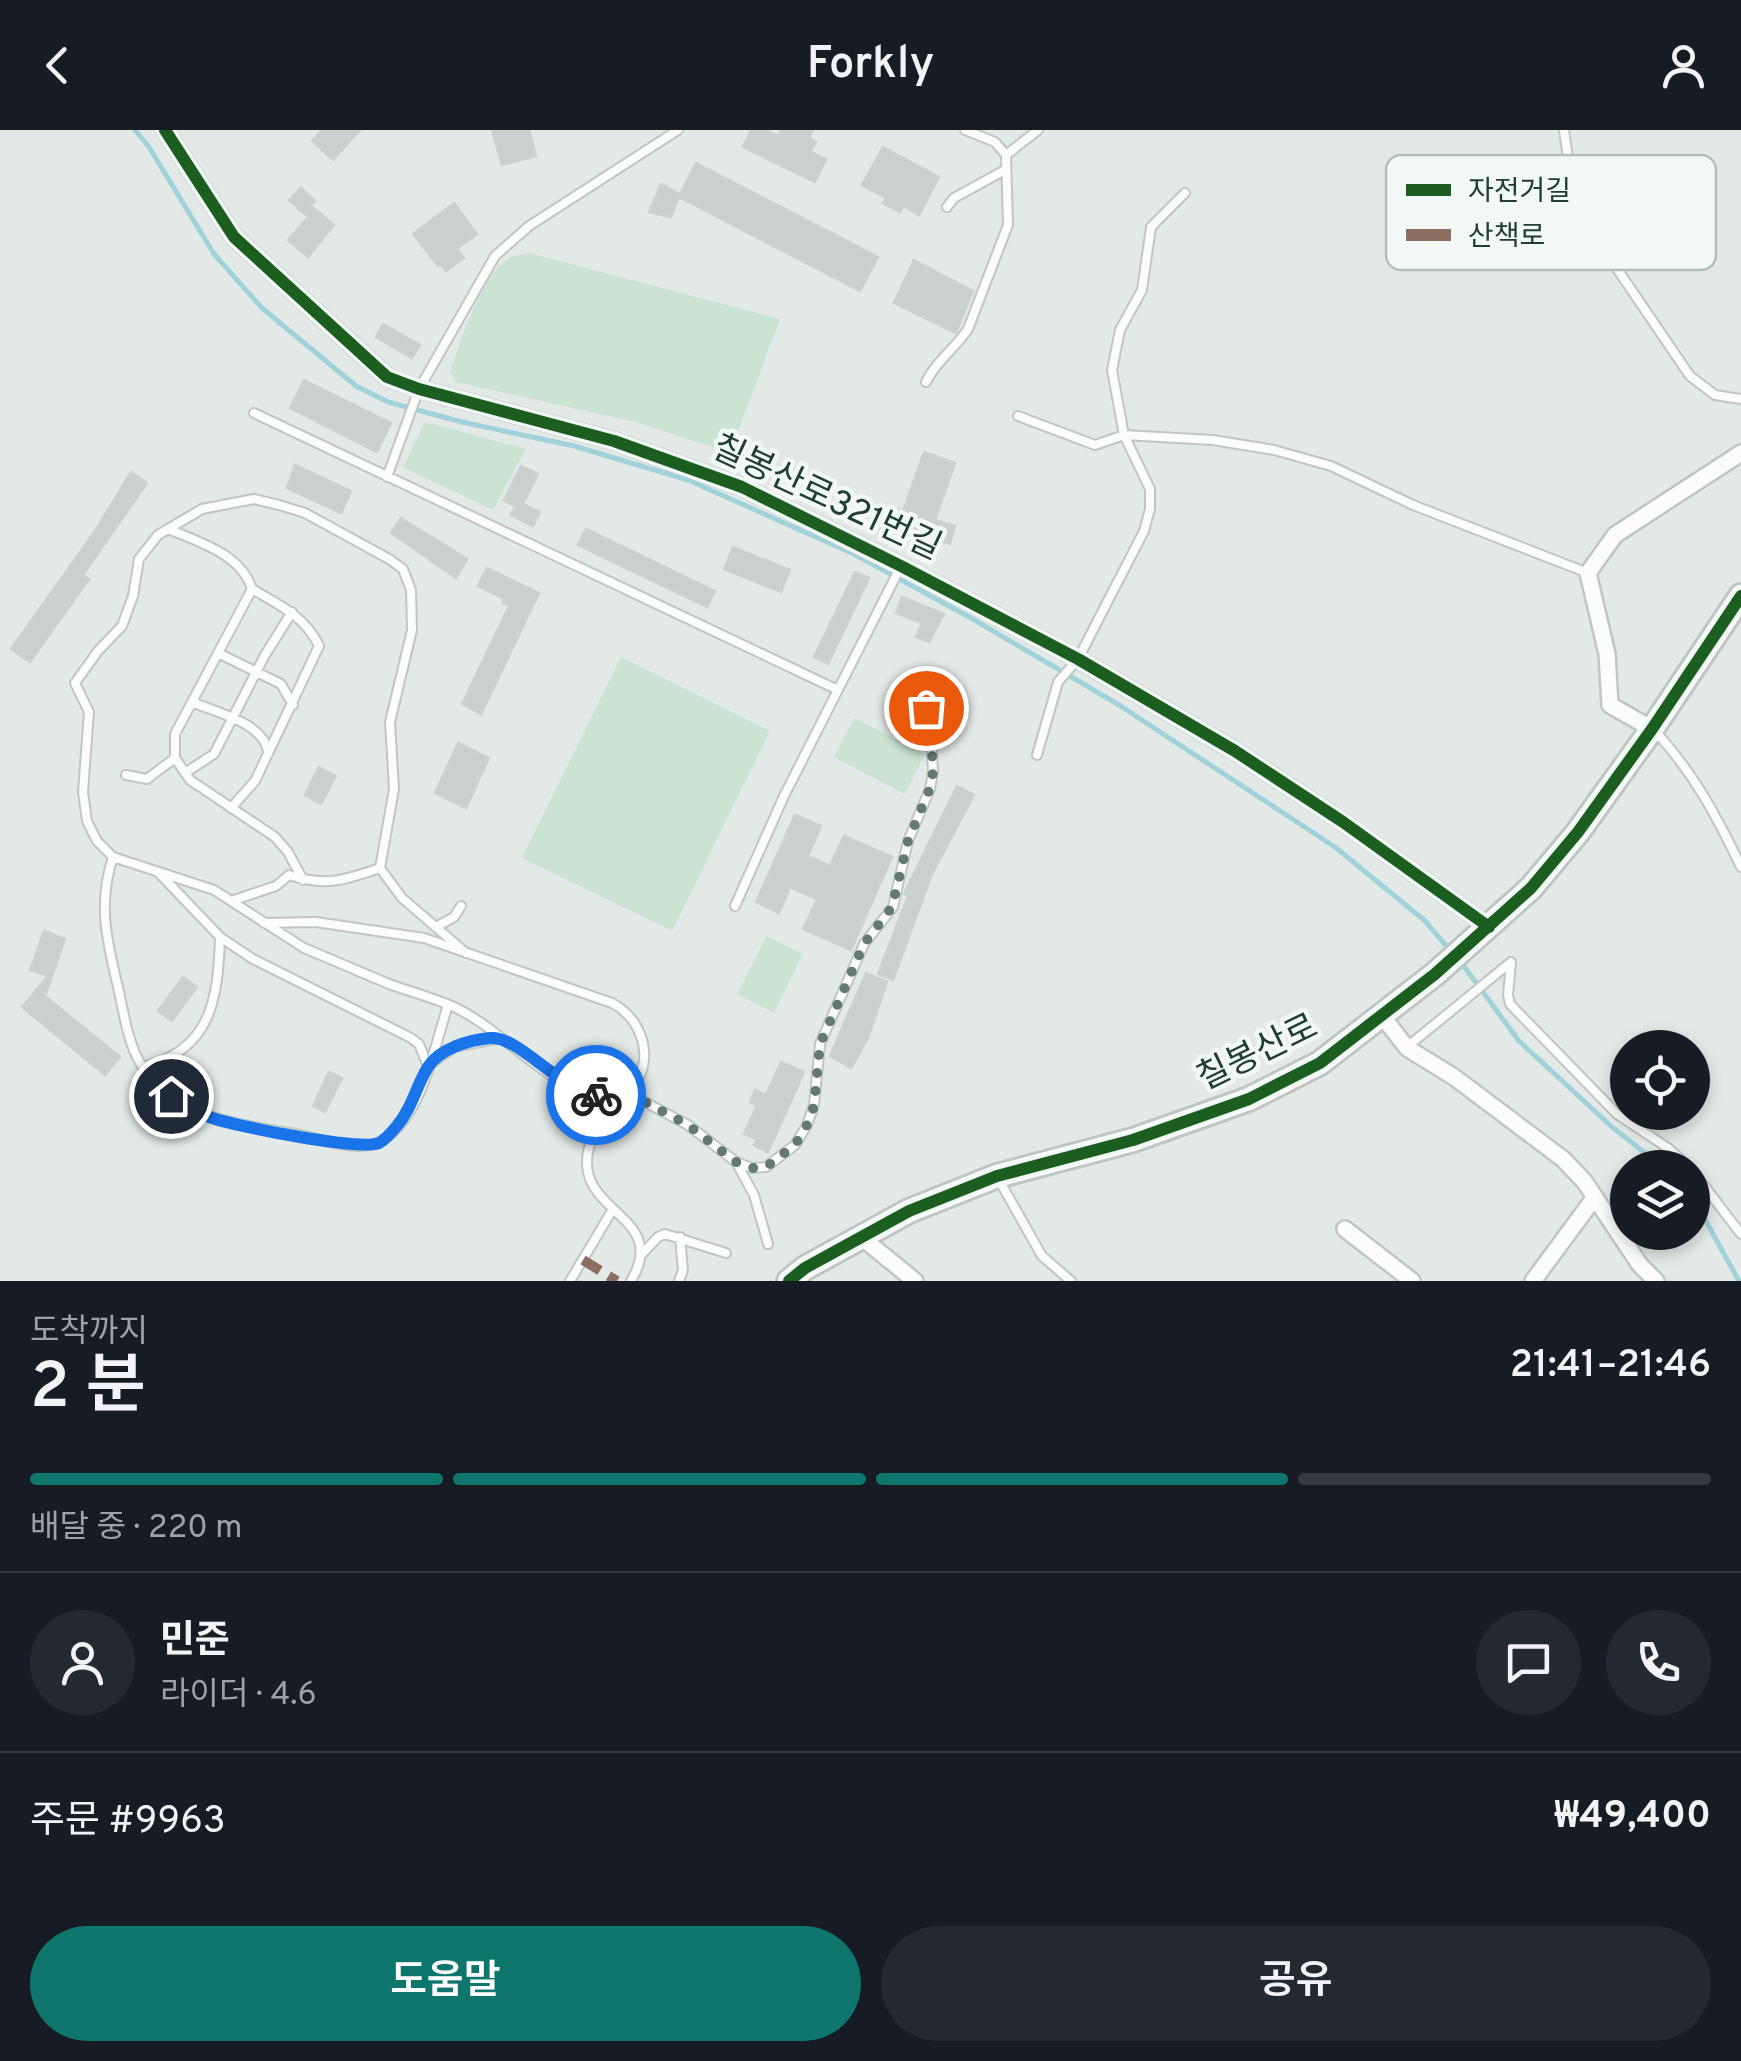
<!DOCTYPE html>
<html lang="ko">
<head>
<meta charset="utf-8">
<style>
  body { margin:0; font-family:Overpass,"Noto Sans KR",sans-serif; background:#242831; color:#f1f3f6; height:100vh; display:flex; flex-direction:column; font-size:38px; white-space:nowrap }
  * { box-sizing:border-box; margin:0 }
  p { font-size:32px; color:#9ea1a6 }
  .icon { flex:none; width:55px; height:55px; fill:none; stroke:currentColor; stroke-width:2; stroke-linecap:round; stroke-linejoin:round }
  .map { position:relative; height:1151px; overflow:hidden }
  .panel { display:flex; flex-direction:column; background:#171b24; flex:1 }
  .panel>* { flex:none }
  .controls { position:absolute; left:1610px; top:900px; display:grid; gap:20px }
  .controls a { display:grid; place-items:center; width:100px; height:100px; border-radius:50%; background:#171b24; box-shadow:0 5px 15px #0003; font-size:50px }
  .pin { position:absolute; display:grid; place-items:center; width:85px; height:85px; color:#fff; margin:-42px; border:5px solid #fff; border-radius:50%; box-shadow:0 2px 10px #0007 }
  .courier { position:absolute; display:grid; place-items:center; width:100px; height:100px; margin:-50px; border:8px solid #1a73e8; border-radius:50%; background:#fff; color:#222; box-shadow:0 2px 12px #0007 }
  .summary em { font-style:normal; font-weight:600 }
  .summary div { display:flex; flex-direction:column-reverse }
  .summary { display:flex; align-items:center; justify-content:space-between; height:170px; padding:0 30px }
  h1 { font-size:65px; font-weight:600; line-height:75px }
  .bar { display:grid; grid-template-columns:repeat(4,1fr); gap:15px 10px; align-content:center; height:120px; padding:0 30px }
  .bar i { height:12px; border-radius:8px; background:#363941 }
  .bar .on { background:#0f766e }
  .bar p { grid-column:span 4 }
  .line { display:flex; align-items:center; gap:25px; padding:0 30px; border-top:2px solid #363941 }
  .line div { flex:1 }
  .round { display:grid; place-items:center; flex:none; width:105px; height:105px; border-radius:52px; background:#242831 }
  .action { display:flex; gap:20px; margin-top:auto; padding:20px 30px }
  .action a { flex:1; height:115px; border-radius:60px; background:#0f766e; color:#fff; font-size:40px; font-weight:600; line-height:115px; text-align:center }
  .action a+a { background:#242831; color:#f1f3f6 }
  header { display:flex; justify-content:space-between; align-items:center; height:130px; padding:0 30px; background:#171b24; font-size:45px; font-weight:600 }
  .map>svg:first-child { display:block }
  .green { fill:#cbe3d3 }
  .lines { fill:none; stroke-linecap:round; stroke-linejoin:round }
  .stream { stroke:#a1d1d9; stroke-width:5 }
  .building { fill:#cad0ce; stroke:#cbd2cf; stroke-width:2.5 }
  .lane-casing { stroke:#c0c6c3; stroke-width:12 }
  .street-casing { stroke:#c0c6c3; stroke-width:20 }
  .secondary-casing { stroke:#bec7c3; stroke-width:28 }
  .lane { stroke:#fbfcfb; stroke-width:8 }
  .street { stroke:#fbfcfb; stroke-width:15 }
  .secondary { stroke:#fbfcfb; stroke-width:22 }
  .quiet { stroke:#8d6e63; stroke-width:10; stroke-dasharray:20 10; stroke-linecap:butt }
  .cycleway-casing { stroke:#f1f8f5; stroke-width:19 }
  .cycleway { stroke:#1b5e20; stroke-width:12 }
  .done { stroke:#647974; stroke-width:10; stroke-dasharray:0 18 }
  .route { stroke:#1a73e8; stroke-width:12 }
  .labels { text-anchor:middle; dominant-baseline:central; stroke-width:9; stroke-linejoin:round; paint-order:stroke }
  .street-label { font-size:35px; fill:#203d36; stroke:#f1f8f5 }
  .key { fill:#f1f8f5; stroke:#b2c0bc; stroke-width:2.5 }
  .key-label { font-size:28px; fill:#203d36 }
</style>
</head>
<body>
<header><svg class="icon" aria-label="back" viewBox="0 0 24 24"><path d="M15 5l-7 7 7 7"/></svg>Forkly<svg class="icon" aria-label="person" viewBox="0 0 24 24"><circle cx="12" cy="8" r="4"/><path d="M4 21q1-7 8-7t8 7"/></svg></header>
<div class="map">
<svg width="1741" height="1151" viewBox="0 0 1741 1151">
  <rect width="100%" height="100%" fill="#e3e9e6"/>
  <path class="green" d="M529,123l251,66 -50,134 -95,-31 -179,-40 -6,-10c9,-28 32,-95 56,-112 6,-5 15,-5 23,-7z
    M425,292l101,27 -33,61 -90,-43z
    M621,527l149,74 -98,200 -150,-73z
    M854,588l71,36 -20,40 -71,-37z
    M767,806l36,18 -29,59 -37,-19z"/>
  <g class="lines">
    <path class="stream" d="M135,0l14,17 65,107 48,54 94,78 32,16 74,20 112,24 114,34 166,74 117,64 148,87 216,142 89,73 25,29
      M1460,831l59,80 93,86 52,41
      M1692,1066l47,85"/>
  </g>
  <path class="building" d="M322,0h38l-27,30 -21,-19z
    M492,0h37l7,26 -34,9z
    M751,0h14l13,6 3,-6h32l-4,8 7,4 -5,10 15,7 -11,23 -72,-35z
    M883,17l56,30 -20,38 -16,-9 -3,6 -17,-9 3,-5 -24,-13z
    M696,33l182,94 -18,34 -181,-94z
    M661,54l19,10 -9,23 -22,-5z
    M301,58l14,13 -5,4 24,20 -26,32 -20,-17 20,-23 -19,-17z
    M454,73l23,31 -20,15 7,9 -18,13 -5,-7 -3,2 -25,-32z
    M914,130l59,31 -17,42 -62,-30z
    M383,194l37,21 -8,13 -36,-21z
    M304,250l87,43 -14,29 -87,-44z
    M924,322l31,11 -20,57 20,6 -5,18 -80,-22 4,-18 29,7z
    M295,335l56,26 -10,22 -54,-25z
    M521,336l17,8 -15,30 17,8 -7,14 -22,-11 4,-8 -11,-7z
    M131,342l16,11 -64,92 6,4 -59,83 -19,-13 84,-118z
    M401,388l66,41 -11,19 -65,-45z
    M586,399l129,62 -8,16 -129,-62z
    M733,417l57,23 -9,22 -57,-23z
    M487,438l52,25 -58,121 -19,-10 47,-98 -6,-3 2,-4 -27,-13z
    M855,442l14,6 -41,86 -14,-7z
    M902,467l42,17 -15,28 -13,-5 6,-14 -26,-10z
    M458,613l31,15 -23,50 -31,-15z
    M319,637l17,9 -15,28 -16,-9z
    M957,656l17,9 -42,79 -39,106 -15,-6 30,-78 -4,-2z
    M795,685l26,11 -13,30 22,10 14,-30 48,21 -41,93 -48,-21 14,-30 -27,-12 -11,26 -23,-11z
    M44,801l21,8 -20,57 75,61 -15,18 -83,-68 26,-31 -18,-6z
    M866,843l21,9 -19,56 -17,30 -21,-12z
    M183,847l14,10 -25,34 -14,-10z
    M781,932l23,10 -36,80 -14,-7 3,-6 -13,-5 13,-29 -7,-3 5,-12 11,5z
    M329,942l13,6 -17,34 -12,-6z"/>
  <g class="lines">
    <defs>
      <path id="lane" d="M1564,0l11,77 115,169 25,19 26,4
        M1006,25l32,-25
        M947,77l7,-9 51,-28
        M926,252c10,-21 29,-33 42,-53l40,-104 -2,-70 -11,-13 -30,-12
        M254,283l584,277
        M1018,286l77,29 29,-10 89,5 61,10 57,16 82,39 175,68
        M387,347l32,-88 76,-133 34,-30 149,-96
        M168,399c31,13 73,25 84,60l-77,145v24l15,22 85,57 13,15 15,28
        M218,523l63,31 12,21
        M192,572c25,11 70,20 76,49
        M1656,602c39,43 60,83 85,135
        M1037,625l21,-73 20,-23 66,-128 6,-22v-20l-26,-54 -12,-65 8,-40 22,-40 9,-63 34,-34
        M185,643l29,-19 51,-99 27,-43
        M126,645l21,4 28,-21
        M231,678l24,-27 64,-135c-14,-30 -40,-41 -67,-57
        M113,727c-15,46 -7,80 4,126 6,24 9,52 20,74 30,62 104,67 164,78 22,5 61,19 82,5 40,-26 51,-92 65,-135
        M231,771l45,-15 13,-11c37,12 56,5 91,-7
        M735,776l49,-110 117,-230
        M264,793l52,-1 108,16 188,65c50,26 41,107 -22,91 -46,-12 -89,-65 -136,-87 -20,-9 -43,-15 -65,-23 -28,-12 -56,-24 -85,-36l-90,-58 -101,-33 -16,-16 -10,-20 -4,-29 6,-80 -14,-29 23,-32 24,-25 11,-30 6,-37 19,-24 44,-26 52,-10 25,6 26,8 84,46 14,10 8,21 1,40 -22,92 4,67 -14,79 22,30 64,55
        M436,797l18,-10 7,-11
        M220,807l33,22 158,79 8,6 9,22 26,-19 46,-9
        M1407,917l104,-85 -3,33 2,9 107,110 51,34 22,20
        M143,937c68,-17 75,-67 77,-130l-60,-63
        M736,1032l18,33 14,49
        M1692,1040l49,64
        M999,1050l43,76 29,25
        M643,1123l15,-16 7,-3 61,19
        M570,1151l43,-72
        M631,1151c39,-66 -55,-67 -43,-129 4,-22 25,-43 38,-60l62,33 48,37 16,6 14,-1 29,-22 12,-20 7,-20 6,-61 44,-100 29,-37 15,-66 22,-52 3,-17 -1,-20 -8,-24 1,-20
        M679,1151l4,-11 -3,-33"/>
      <path id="street" d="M165,0l69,107 153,140 32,12 195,52 128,46 159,79 177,93 157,92 108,71 146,105
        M1652,599l-42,-24 -3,-51 -19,-81 27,-38 126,-82
        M1383,887l24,31 47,29 109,82 21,22 56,84 16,16
        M1345,1099l67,52
        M861,1107l54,44
        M1533,1151l62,-84"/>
      <path id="secondary" d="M789,1151l16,-13 104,-57 88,-35 136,-36 116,-41 71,-36 115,-89 96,-86 47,-56 74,-103 89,-133"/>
    </defs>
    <use href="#lane" class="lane-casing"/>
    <use href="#street" class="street-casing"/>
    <use href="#secondary" class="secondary-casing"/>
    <use href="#lane" class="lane"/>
    <use href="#street" class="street"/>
    <use href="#secondary" class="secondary"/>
    <path class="quiet" d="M583,1130l34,21"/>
    <defs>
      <path id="cycleway" d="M165,0l69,107 153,140 32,12 195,52 128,46 159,79 177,93 157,92 108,71 146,105
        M789,1151l16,-13 104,-57 88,-35 136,-36 116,-41 71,-36 115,-89 96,-86 47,-56 74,-103 89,-133"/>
    </defs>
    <use href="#cycleway" class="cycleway-casing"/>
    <use href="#cycleway" class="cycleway"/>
  </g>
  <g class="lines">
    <path class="done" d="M596,965l13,2 17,-5 62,33 48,37 16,6 14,-1 29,-22 12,-20 7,-19 6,-62 44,-100 28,-37 16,-66 22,-53 3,-16 -1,-20 -8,-24 2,-20"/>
    <path class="route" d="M171,966c13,9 25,17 41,22 23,8 148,33 167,25 6,-3 12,-10 17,-16 16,-18 20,-41 32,-60 12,-19 42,-27 62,-29 28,-3 67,50 106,57"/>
  </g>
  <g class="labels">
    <g class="street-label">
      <text transform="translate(826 369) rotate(25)">칠봉산로321번길</text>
      <text transform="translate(1258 924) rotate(-26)">칠봉산로</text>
    </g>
  </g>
  <rect x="1386" y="25" width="330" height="115" rx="15" class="key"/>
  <rect x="1406" y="54" width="45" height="12" fill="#1b5e20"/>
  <rect x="1406" y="99" width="45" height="12" fill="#8d6e63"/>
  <g class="key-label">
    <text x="1468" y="70">자전거길</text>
    <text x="1468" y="115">산책로</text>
  </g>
</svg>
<div class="controls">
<a><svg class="icon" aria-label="locate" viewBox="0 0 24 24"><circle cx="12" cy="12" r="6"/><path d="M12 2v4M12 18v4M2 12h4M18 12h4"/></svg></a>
<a><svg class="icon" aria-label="layers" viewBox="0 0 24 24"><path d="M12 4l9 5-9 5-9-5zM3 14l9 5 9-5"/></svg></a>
</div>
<div class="pin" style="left:926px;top:578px;background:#ea580c"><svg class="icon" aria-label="bag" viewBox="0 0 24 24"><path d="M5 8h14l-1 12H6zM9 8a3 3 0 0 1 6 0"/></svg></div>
<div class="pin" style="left:171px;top:966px;background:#1f2937"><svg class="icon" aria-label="home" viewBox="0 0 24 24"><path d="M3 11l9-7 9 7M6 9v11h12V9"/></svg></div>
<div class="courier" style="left:596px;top:965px"><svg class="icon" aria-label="bike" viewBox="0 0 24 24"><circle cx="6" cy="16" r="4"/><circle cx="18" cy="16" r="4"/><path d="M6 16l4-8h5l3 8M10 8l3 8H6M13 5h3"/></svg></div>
</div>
<section class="panel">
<div class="summary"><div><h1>2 분</h1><p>도착까지</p></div><em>21:41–21:46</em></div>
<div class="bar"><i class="on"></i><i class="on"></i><i class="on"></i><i></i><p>배달 중 · 220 m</p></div>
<div class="line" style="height:180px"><a class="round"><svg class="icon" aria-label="person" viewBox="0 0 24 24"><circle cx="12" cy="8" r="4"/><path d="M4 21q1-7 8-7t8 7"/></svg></a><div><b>민준</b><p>라이더 · 4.6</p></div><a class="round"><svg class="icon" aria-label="chat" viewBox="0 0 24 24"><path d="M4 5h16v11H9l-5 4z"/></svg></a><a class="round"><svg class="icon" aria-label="phone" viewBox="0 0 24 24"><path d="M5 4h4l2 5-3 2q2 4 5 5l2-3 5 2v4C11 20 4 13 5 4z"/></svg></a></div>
<div class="line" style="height:130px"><div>주문 #9963</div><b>₩49,400</b></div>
<div class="action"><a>도움말</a><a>공유</a></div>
</section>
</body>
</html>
